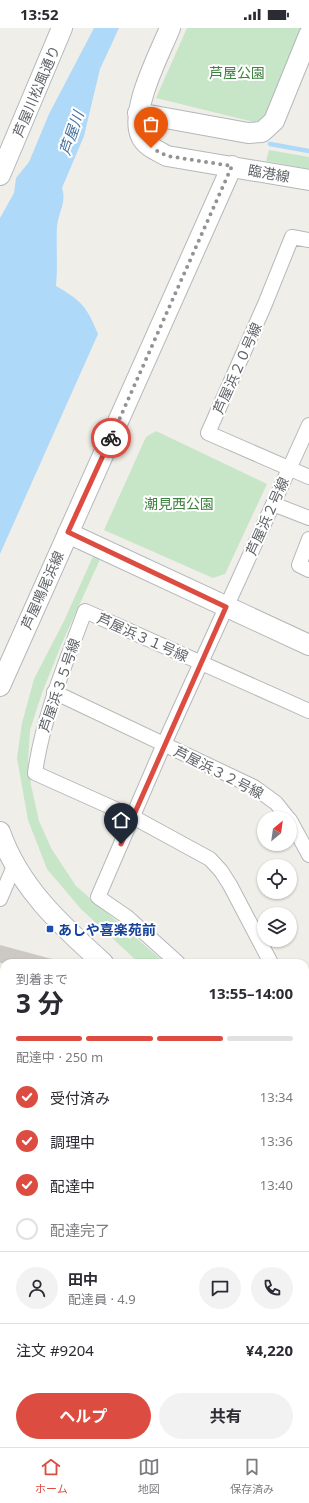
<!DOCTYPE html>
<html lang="ja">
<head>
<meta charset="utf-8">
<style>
  body { margin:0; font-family:"Noto Sans","Noto Sans JP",sans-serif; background:#f2f2f3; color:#2b2b33; height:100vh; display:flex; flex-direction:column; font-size:15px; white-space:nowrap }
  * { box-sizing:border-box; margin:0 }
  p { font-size:13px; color:#7c7c81 }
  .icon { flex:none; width:22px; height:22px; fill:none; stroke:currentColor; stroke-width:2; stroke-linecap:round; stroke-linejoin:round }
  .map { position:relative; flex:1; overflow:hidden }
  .sheet { position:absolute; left:0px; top:931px; width:309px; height:488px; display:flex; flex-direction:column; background:#fff; border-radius:12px 12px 0 0; box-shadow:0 1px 3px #0004 }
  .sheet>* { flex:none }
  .needle { width:26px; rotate:29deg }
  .buttons { position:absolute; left:257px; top:783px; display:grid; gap:8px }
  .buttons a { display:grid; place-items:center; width:40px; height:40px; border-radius:50%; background:#fff; box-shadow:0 1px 3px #0004; font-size:20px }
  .pin { position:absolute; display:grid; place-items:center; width:34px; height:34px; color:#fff; margin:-41px -17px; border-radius:50% 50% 50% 0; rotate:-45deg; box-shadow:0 0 4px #0007 }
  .pin .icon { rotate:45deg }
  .courier { position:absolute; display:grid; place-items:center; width:40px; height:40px; margin:-20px; border:3px solid #dd4c41; border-radius:50%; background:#fff; color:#222; box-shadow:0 1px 5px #0007 }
  .summary em { font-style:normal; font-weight:700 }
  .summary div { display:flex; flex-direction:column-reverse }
  .summary { display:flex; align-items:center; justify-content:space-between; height:68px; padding:0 16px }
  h1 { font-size:26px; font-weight:700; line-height:30px }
  .bar { display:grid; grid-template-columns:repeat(4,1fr); gap:6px 4px; align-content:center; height:48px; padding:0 16px }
  .bar i { height:5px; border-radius:3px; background:#e1e1e2 }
  .bar .on { background:#dd4c41 }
  .bar p { grid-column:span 4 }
  .line { display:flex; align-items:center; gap:10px; padding:0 16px; border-top:1px solid #e1e1e2 }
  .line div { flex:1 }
  .round { display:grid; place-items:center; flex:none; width:42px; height:42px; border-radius:21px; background:#f2f2f3 }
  ol { padding:0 16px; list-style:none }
  li { display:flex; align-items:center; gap:12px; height:44px }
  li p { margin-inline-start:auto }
  li .icon { padding:4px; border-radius:50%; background:#dd4c41; color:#fff; stroke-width:4 }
  li:last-child { color:#7c7c81 }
  li i { width:22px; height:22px; border:2px solid #e1e1e2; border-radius:50% }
  .primary-button { display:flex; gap:8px; margin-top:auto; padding:8px 16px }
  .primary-button a { flex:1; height:46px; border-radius:24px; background:#dd4c41; color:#fff; font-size:16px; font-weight:700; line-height:46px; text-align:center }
  .primary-button a+a { background:#f2f2f3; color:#2b2b33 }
  .status { display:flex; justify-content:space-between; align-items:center; height:28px; padding:0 20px; background:#fff; direction:ltr }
  .status svg { height:11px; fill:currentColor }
  .tab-bar { display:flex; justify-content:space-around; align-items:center; height:56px; border-top:1px solid #e1e1e2; background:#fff; font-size:11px; color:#7c7c81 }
  .tab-bar a { display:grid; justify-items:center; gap:2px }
  .tab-bar .on { color:#dd4c41 }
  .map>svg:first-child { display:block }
  .green { fill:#c7e5c7 }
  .water { fill:#afd9f9 }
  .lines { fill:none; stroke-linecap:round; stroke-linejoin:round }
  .stream { stroke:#afd9f9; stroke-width:4.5 }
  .building { fill:#ccc9c4 }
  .street-casing { stroke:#b5b8bb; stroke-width:16 }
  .secondary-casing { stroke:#b4b7bb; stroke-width:22 }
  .street { stroke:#fff; stroke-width:14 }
  .secondary { stroke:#fff; stroke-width:20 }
  .done { stroke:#929494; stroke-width:4; stroke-dasharray:0 7.2 }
  .route { stroke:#dd4c41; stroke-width:5 }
  .transit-dot { fill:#1a4fb4; stroke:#fff; stroke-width:1.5 }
  .labels { text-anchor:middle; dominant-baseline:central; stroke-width:4; stroke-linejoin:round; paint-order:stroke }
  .park-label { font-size:14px; fill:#3c813f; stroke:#fff }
  .street-label { font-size:14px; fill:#5f6367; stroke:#fff }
  .transit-label { font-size:14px; font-weight:bold; fill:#164399; stroke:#fff; text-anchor:start }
  .water-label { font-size:15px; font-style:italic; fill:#4874a2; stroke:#fff }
</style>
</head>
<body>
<div class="status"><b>13:52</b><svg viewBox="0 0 49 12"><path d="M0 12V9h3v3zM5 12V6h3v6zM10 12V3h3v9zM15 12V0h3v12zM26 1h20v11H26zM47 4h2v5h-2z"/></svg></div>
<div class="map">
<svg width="309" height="1419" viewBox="0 0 309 1419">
  <rect width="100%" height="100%" fill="#f0eee8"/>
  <path class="green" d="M187,0h117l-37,90 -9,5 -102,-25z
    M269,122l40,7v12l-43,-8z
    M156,403l111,53 -42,90 -12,4 -109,-48 42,-93z
    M95,524l7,3 -40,88 -20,50 -12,37 -2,31 3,24 8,36 12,27 25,38 89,77h-26l-59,-55 -33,-39 -19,-49 -11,-62 5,-35 12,-44 30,-58z
    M0,965l4,1v254l-4,-1z"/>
  <path class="water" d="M94,0h25l-19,41 -16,67 -22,52c5,14 -4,25 -5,39 -1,19 1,39 -1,59 26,15 31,21 42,48l-98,220v-336l14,-25 2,-15 13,-16 20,-48z
    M0,1277l4,1v137h301v-54l4,1v57h-309z"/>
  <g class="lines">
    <path class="stream" d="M270,116l39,7"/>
  </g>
  <path class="building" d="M0,917l52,14v4h-52z"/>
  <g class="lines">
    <defs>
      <path id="street" d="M309,212l-17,-3 -27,67 -57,129 101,44
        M273,476l36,14
        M309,511l-10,26 10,5
        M54,664l200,95 22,16 12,15
        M290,792l19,35
        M0,871l15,-35
        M178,935l-51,-46 -29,-20 66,-153 145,-319
        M271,935l-41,-78 -9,-14 -11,-12 -77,-42 -98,-44c8,-57 30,-108 50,-162l224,100
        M0,952l4,1
        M305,1001l4,7
        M305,1296l4,1"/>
      <path id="secondary" d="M170,0c-10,25 -41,83 -29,108 4,10 17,15 26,20l142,24
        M138,85l110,20 14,-1 12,-11 35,-86
        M0,147l62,-147
        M68,505l241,112
        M0,658l232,-520
        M0,804c19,55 61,93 103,131
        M248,1419l1,-4"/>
    </defs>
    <use href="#street" class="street-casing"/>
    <use href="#secondary" class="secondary-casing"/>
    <use href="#street" class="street"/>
    <use href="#secondary" class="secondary"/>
  </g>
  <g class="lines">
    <path class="done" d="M111,410l121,-272 -65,-10 -16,-8"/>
    <path class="route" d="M111,410l-43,94 158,75 -105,237"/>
  </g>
  <rect class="transit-dot" x="46" y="897" width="8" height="8" rx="2"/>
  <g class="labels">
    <g class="park-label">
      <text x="237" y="44">芦屋公園</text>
      <text x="179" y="475">潮見西公園</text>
    </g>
    <g class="street-label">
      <text transform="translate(36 63) rotate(-67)">芦屋川松風通り</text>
      <text transform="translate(269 145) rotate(10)">臨港線</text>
      <text transform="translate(237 340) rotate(-66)">芦屋浜２０号線</text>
      <text transform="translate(267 488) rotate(-66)">芦屋浜２号線</text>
      <text transform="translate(42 562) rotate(-66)">芦屋鳴尾浜線</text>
      <text transform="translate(143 609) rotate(24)">芦屋浜３１号線</text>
      <text transform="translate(59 657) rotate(-71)">芦屋浜３５号線</text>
      <text transform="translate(219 744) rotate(27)">芦屋浜３２号線</text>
    </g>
    <g class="transit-label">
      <text x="58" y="901">あしや喜楽苑前</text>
    </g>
    <g class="water-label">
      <text transform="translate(71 105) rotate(-71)">芦屋川</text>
    </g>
  </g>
</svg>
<div class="buttons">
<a><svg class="needle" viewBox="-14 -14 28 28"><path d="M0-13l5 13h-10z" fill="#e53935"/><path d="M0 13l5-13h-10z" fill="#7c7c81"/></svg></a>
<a><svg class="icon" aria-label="locate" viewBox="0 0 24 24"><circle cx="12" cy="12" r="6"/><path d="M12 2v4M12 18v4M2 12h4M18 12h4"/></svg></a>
<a><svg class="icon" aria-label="layers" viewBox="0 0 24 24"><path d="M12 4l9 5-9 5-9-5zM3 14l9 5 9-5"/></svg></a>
</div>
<div class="pin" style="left:151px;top:120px;background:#ea580c"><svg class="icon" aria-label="bag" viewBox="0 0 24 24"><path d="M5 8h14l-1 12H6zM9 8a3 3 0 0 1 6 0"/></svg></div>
<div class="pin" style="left:121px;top:816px;background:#1f2937"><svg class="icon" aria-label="home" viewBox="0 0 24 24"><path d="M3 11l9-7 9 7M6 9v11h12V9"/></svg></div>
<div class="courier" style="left:111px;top:410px"><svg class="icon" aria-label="bike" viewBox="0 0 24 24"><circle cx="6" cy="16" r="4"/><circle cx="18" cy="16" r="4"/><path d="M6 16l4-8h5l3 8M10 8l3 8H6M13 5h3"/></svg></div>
<section class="sheet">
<div class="summary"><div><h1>3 分</h1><p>到着まで</p></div><em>13:55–14:00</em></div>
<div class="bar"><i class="on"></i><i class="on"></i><i class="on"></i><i></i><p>配達中 · 250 m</p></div>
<ol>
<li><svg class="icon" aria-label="check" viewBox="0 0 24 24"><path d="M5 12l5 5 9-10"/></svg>受付済み<p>13:34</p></li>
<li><svg class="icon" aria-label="check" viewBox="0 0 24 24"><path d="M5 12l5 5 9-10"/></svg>調理中<p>13:36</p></li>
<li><svg class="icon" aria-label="check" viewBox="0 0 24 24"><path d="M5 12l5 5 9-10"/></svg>配達中<p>13:40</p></li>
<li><i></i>配達完了</li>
</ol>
<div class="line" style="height:72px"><a class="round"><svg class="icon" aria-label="person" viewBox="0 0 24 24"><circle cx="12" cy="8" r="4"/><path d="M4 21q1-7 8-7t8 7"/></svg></a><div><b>田中</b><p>配達員 · 4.9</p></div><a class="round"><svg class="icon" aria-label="chat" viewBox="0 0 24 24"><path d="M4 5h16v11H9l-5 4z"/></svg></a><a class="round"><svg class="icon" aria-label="phone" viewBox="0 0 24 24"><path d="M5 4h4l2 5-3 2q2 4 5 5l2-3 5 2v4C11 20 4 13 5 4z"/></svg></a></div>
<div class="line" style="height:52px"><div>注文 #9204</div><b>¥4,220</b></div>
<div class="primary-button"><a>ヘルプ</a><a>共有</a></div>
</section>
</div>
<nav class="tab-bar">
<a class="on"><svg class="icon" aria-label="home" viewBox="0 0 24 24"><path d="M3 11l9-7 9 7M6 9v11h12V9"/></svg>ホーム</a>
<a><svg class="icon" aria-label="map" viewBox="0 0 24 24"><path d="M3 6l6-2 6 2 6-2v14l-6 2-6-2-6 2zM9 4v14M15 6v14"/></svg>地図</a>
<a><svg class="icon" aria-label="saved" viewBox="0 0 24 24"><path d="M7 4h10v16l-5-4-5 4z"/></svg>保存済み</a>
</nav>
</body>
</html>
